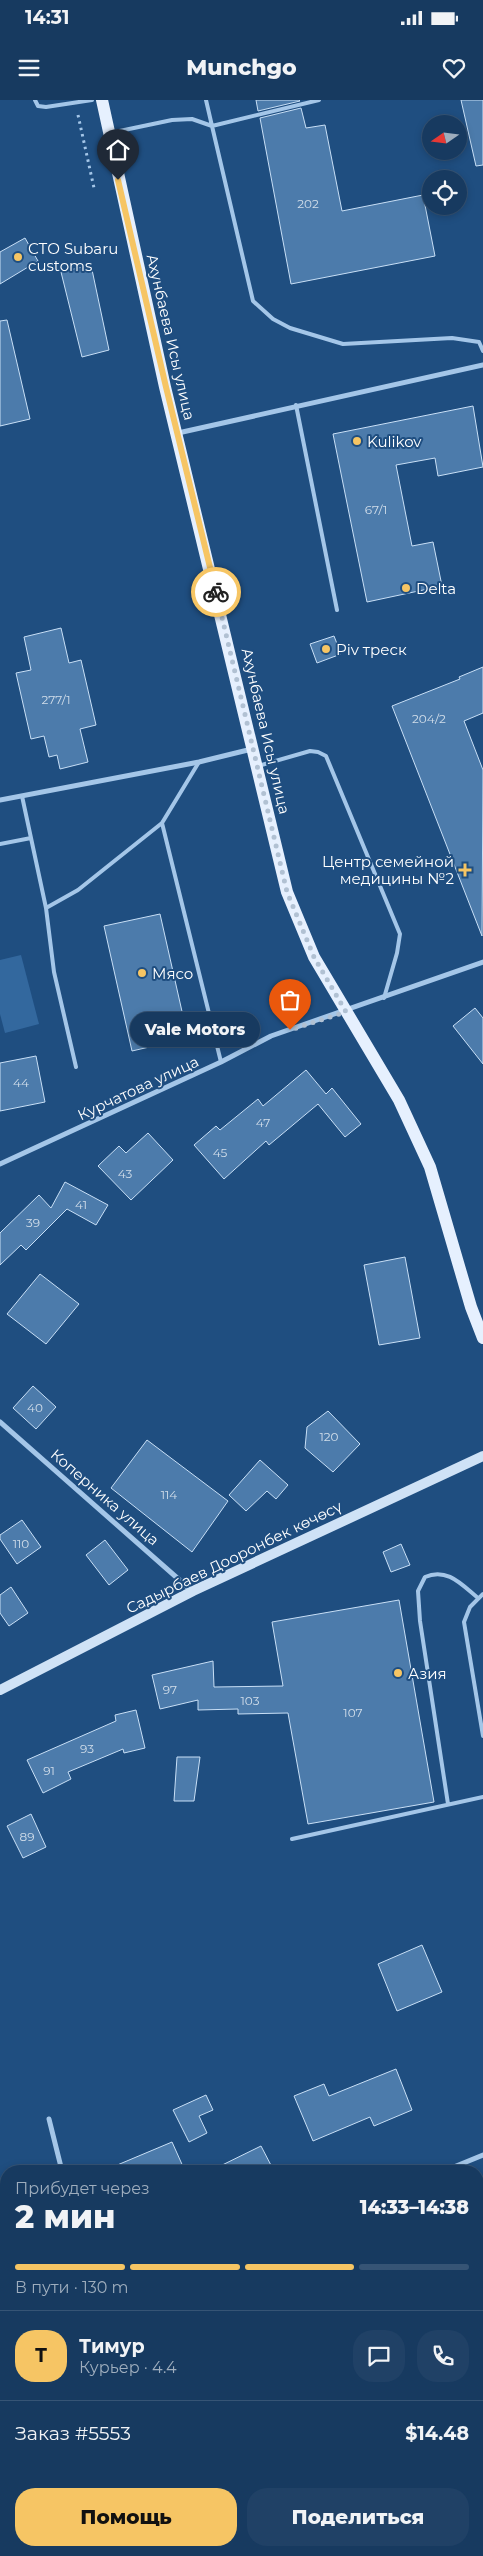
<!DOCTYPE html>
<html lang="ru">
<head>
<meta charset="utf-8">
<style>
  body { margin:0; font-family:Montserrat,sans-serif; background:#204166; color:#f1f3f6; height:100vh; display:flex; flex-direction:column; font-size:19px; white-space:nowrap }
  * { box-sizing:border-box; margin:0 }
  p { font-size:16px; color:#9eadbd }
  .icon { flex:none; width:28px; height:28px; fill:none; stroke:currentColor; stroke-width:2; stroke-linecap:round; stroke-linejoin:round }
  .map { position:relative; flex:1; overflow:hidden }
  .panel { position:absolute; left:0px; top:2065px; width:484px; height:391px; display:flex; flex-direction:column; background:#173a60; border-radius:20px 20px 0 0; box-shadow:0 2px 8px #0003,0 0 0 1px #365475 }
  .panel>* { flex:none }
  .needle { width:32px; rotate:256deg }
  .controls { position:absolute; left:422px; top:15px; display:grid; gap:10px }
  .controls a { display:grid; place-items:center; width:45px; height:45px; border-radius:50%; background:#173a60; box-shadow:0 2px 8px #0003,0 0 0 1px #365475; font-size:25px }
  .pin { position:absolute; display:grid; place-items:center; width:42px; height:42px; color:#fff; margin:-51px -21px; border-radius:50% 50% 50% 0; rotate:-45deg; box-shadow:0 0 5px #0007 }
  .pin .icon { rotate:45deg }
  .courier { position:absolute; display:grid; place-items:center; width:50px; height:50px; margin:-25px; border:4px solid #f6c564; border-radius:50%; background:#fff; color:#222; box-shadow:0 1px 6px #0007 }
  .bubble { position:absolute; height:35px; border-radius:18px; background:#173a60; box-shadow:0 2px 8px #0003,0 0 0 1px #365475; font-size:16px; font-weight:800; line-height:35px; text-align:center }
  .headline em { font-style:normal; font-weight:800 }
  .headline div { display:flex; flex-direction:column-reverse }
  .headline { display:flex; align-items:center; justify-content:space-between; height:85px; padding:0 15px }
  h1 { font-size:32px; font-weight:800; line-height:38px }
  .bar { display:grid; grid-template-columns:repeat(4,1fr); gap:8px 5px; align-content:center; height:60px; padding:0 15px }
  .bar i { height:6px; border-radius:4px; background:#365475 }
  .bar .active { background:#f6c564 }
  .bar p { grid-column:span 4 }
  .line { display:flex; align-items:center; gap:12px; padding:0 15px; border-top:1px solid #365475 }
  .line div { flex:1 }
  .round { display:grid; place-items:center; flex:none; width:52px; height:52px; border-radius:20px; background:#204166 }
  .primary-button { display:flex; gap:10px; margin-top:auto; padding:10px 15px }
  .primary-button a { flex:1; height:58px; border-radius:20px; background:#f6c564; color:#111; font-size:20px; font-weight:800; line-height:58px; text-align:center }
  .primary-button a+a { background:#204166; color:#f1f3f6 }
  .status { display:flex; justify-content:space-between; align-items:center; height:35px; padding:0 25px; background:#173a60; direction:ltr }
  .status svg { height:14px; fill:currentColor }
  header { display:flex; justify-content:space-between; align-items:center; height:65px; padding:0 15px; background:#173a60; font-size:22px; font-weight:800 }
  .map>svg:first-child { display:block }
  .green { fill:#33689e }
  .building { fill:#4c7bab; stroke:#c8dff6 }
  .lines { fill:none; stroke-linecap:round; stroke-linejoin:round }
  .path { stroke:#a4c6e8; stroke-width:3; stroke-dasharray:2.5 4; stroke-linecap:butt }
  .lane { stroke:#a4c6e8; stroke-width:4 }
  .street { stroke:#a4c6e8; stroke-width:5 }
  .secondary { stroke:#cfe2f6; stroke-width:10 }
  .primary { stroke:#e6f0fe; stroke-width:12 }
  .done { stroke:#b1c1d3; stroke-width:5; stroke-dasharray:0 9 }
  .route { stroke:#f6c564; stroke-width:6 }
  .poi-dot { fill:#f6c564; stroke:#1f4e80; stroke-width:2 }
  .labels { text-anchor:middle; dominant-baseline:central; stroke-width:4; stroke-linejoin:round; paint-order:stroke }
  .number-label { font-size:12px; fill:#d2deea }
  .poi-label { font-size:15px; fill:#fff; stroke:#1f4e80; text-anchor:start }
  .street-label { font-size:15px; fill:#fff; stroke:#1f4e80 }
</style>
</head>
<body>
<div class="status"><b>14:31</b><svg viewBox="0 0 49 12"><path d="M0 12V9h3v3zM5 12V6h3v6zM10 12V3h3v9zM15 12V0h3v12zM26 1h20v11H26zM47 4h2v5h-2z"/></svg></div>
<header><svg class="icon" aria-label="menu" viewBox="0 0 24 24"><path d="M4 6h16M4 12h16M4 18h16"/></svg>Munchgo<svg class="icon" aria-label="heart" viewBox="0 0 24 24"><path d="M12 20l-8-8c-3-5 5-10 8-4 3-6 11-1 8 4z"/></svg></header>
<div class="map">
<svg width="483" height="2456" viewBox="0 0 483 2456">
  <rect width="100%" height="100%" fill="#1f4e80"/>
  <path class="green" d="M21,855l18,69 -34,9 -5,-19v-54z"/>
  <path class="building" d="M256,0h43l1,1 -42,10z
    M461,0h22v65l-7,1z
    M301,8l5,20 19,-3 17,86 81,-16 12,61 -144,28 -31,-166z
    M25,138l13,23 -38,23v-32z
    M91,165l18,85 -27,7 -21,-85z
    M7,220l23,99 -30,7v-105z
    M473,306l10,61 -45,9 -3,-18 -39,7 16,81 21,-4 9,44 -75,16 -34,-168z
    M61,528l8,35 12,-3 15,65 -16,4 8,33 -28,7 -3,-14 -8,2 -5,-21 -13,3 -15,-66 15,-3 -7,-33z
    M334,536l7,18 -24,9 -7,-19z
    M483,567v46l-19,8 19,49 -1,166 -90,-230 68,-27 -1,-2z
    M160,814l28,124 -56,13 -28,-125z
    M475,908l8,10v46l-30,-38z
    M36,956l9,46 -45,9v-48z
    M306,970l20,24 6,-6 29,36 -16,13 -27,-33 -49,41 -3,-4 -42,38 -30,-34 22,-19 4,4 38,-31 5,7z
    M148,1033l25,27 -42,40 -33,-34 21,-20 7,7z
    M65,1082l43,23 -12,20 -29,-16 -41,41 -5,-5 -21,20v-32l39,-38 12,13z
    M405,1157l15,81 -41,7 -15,-80z
    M40,1174l39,30 -33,40 -39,-30z
    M33,1286l23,21 -20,22 -23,-21z
    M328,1311l32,33 -27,28 -28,-24 2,-21z
    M147,1340l81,61 -36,51 -81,-64z
    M260,1360l28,25 -12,14 -9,-8 -21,20 -17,-16z
    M22,1420l19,27 -24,17 -17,-25v-4z
    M105,1440l23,30 -19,15 -23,-30z
    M401,1444l9,21 -19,7 -8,-20z
    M11,1487l17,26 -19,13 -9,-13v-18z
    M399,1500l35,202 -126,22 -20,-111 -50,1v-5l-40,1v-10l-38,9 -8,-34 61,-14 1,26 69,-1 -11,-64z
    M136,1610l9,38 -21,5 -1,-4 -55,23 3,7 -28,14 -16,-33 89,-39 -1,-6z
    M177,1657h23l-6,44h-20z
    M31,1714l15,33 -23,11 -16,-32z
    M422,1845l20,47 -45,19 -19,-47z
    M396,1969l16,41 -38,16 -4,-9 -57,24 -19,-45 30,-12 5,12z
    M206,1995l7,15 -14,6 8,17 -18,9 -16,-32z
    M172,2042l13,29h-82z
    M261,2046l13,25h-64z"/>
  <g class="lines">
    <path class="path" d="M78,15l16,73"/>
    <path class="lane" d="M35,0l3,6 8,1 46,-7
      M206,0l6,26 107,-26
      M110,33l62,-13 20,-1 20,7 41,175 20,18 17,9 53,16 109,-6 27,4 4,9
      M296,305l41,205
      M258,666l52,-15 8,1 8,4 74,178 -3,19 -13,45
      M22,696l24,112
      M162,723l37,-61
      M0,744l31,-6
      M76,967l-22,-95 -8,-64 32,-18 84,-67 59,239
      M483,1494l-13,13 -6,15 19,114
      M448,1704l-28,-183 -2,-30 7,-14c22,-10 37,8 53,21
      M292,1739l191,-42"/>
    <path class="street" d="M178,333l305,-68
      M0,700l199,-38 53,-13
      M0,1064l221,-102 50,-26 212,-74
      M0,1322l192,169
      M49,2019l13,52
      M444,2071l39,-16
      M478,2382l5,-3
      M314,2450l10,6
      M340,2456l11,-6"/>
    <path class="secondary" d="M0,1590l193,-99 290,-135"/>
    <path class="primary" d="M102,0l63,287 122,505 27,65 85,143 31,67 41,140 12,31"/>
  </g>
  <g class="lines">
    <path class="done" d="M216,492l71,300 27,65 32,55 -56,18"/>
    <path class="route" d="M118,80l48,207 50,205"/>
  </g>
  <g class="poi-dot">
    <circle cx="18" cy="157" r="5"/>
    <circle cx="357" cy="341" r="5"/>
    <circle cx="406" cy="488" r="5"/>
    <circle cx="326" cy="549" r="5"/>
    <path d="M462.5 762.5h5v5h5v5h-5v5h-5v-5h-5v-5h5z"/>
    <circle cx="142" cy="873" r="5"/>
    <circle cx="398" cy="1573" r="5"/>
  </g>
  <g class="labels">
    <g class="number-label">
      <text x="308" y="103">202</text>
      <text x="376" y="409">67/1</text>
      <text x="56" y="599">277/1</text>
      <text x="429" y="618">204/2</text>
      <text x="21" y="982">44</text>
      <text x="263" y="1022">47</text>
      <text x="220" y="1052">45</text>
      <text x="125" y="1073">43</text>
      <text x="81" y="1104">41</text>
      <text x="33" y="1122">39</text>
      <text x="35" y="1307">40</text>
      <text x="329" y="1336">120</text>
      <text x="169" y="1394">114</text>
      <text x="21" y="1443">110</text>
      <text x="170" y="1589">97</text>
      <text x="250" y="1600">103</text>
      <text x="353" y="1612">107</text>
      <text x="87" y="1648">93</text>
      <text x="49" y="1670">91</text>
      <text x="27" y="1736">89</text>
    </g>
    <g class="poi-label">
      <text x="28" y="148">СТО Subaru<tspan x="28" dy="17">customs</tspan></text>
      <text x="367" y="341">Kulikov</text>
      <text x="416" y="488">Delta</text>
      <text x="336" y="549">Piv треск</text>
      <text x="454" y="761" text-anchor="end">Центр семейной<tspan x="454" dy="17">медицины №2</tspan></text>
      <text x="152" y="873">Мясо</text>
      <text x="408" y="1573">Азия</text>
    </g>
    <g class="street-label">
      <text transform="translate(171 237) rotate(77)">Ахунбаева Исы улица</text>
      <text transform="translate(266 631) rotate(77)">Ахунбаева Исы улица</text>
      <text transform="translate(138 988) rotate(-25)">Курчатова улица</text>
      <text transform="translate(105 1397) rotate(41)">Коперника улица</text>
      <text transform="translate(234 1457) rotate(-26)">Садырбаев Дооронбек көчөсү</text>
    </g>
  </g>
</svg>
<div class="controls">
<a><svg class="needle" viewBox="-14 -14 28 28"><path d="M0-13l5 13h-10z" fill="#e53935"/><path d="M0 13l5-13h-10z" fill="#9eadbd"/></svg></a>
<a><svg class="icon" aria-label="locate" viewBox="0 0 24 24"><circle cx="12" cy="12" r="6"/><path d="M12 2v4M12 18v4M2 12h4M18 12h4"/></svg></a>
</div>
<div class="pin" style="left:290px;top:930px;background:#ea580c"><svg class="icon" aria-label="bag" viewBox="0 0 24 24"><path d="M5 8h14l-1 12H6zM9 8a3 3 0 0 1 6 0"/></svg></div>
<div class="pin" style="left:118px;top:80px;background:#1f2937"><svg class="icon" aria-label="home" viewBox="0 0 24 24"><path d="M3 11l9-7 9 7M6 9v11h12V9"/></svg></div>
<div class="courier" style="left:216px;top:492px"><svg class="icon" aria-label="bike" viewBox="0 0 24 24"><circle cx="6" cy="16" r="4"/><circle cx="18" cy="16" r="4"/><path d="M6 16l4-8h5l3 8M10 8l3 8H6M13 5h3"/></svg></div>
<div class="bubble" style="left:130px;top:912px;width:130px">Vale Motors</div>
<section class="panel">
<div class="headline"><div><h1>2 мин</h1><p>Прибудет через</p></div><em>14:33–14:38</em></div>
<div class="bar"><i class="active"></i><i class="active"></i><i class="active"></i><i></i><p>В пути · 130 m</p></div>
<div class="line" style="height:90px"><b class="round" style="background:#f6c564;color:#111">Т</b><div><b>Тимур</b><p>Курьер · 4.4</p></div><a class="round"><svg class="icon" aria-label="chat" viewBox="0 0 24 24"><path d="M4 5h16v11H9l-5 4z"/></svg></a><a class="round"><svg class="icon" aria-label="phone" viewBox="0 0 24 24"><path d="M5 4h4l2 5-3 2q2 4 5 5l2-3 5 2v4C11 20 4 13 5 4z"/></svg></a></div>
<div class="line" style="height:65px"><div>Заказ #5553</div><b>$14.48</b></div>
<div class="primary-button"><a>Помощь</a><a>Поделиться</a></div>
</section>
</div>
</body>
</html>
